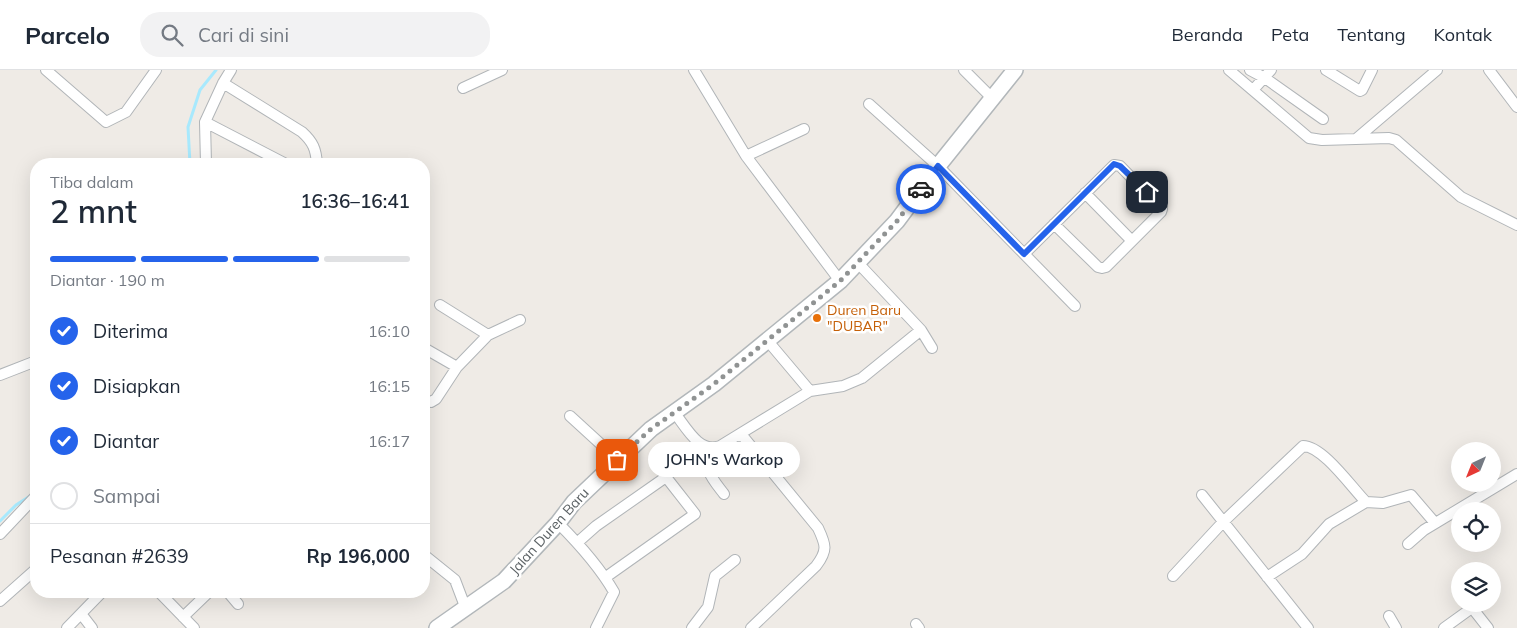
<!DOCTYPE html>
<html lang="id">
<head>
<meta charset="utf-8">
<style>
  body { margin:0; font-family:Mulish,sans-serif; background:#f2f2f3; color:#1f2937; height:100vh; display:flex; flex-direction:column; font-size:19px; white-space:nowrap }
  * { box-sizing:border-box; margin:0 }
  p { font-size:16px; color:#747a83 }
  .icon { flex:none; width:28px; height:28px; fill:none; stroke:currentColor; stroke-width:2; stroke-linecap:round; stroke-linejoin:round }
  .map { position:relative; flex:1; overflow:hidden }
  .panel { position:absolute; left:30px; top:88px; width:400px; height:440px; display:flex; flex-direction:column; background:#fff; border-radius:20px; box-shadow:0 5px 20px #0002 }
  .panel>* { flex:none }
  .needle { width:32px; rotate:223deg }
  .controls { position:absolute; left:1451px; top:372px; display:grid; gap:10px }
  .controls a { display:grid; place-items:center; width:50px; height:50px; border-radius:50%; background:#fff; box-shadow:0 5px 20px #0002; font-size:25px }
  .pin { position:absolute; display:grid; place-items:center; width:42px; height:42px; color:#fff; margin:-21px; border-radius:10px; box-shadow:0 2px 8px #0006 }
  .courier { position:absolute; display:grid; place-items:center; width:50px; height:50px; margin:-25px; border:4px solid #2563eb; border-radius:50%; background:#fff; color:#222; box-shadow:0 1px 6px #0007 }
  .bubble { position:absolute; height:35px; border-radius:18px; background:#fff; box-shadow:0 5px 20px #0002; font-size:16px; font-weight:600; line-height:35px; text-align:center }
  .head em { font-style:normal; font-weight:600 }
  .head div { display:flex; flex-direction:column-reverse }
  .head { display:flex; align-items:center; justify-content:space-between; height:85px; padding:0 20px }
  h1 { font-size:32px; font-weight:600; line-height:38px }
  .bar { display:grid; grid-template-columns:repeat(4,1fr); gap:8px 5px; align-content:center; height:60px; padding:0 20px }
  .bar i { height:6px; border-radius:4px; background:#e0e1e3 }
  .bar .selected { background:#2563eb }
  .bar p { grid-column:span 4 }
  .line { display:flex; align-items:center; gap:12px; padding:0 20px; border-top:1px solid #e0e1e3 }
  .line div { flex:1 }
  ol { padding:0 20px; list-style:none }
  li { display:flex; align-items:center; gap:15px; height:55px }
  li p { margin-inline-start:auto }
  li .icon { padding:5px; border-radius:50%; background:#2563eb; color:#fff; stroke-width:4 }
  li:last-child { color:#747a83 }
  li i { width:28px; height:28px; border:2px solid #e0e1e3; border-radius:50% }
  header { display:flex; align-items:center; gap:30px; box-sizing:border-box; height:70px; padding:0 25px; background:#fff; border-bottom:1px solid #e0e1e3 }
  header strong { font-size:24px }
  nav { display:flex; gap:28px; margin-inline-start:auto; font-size:18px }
  .search { width:350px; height:45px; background:#f2f2f3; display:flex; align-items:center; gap:12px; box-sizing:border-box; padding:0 18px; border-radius:20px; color:#747a83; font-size:19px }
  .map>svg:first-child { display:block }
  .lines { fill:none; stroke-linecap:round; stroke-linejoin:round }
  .stream { stroke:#a8e9fd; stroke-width:3 }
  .street-casing { stroke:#b1b5b8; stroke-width:12 }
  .secondary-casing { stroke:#b2b7ba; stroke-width:18 }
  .street { stroke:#fff; stroke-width:10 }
  .secondary { stroke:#fff; stroke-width:15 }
  .done { stroke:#909393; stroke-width:5; stroke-dasharray:0 9 }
  .route { stroke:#2563eb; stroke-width:6 }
  .food-dot { fill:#e8710a; stroke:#fff; stroke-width:2 }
  .labels { text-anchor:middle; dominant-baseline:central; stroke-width:5; stroke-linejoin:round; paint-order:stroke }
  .food-label { font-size:14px; fill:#c56008; stroke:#fff; text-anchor:start }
  .street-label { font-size:14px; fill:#5d6366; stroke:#fff }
</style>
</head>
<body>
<header>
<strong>Parcelo</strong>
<div class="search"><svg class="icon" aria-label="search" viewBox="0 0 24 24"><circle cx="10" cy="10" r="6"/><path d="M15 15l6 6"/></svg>Cari di sini</div>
<nav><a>Beranda</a><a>Peta</a><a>Tentang</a><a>Kontak</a></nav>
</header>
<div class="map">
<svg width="1517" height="558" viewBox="0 0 1517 558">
  <rect width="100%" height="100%" fill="#efebe6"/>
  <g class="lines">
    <path class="stream" d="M190,94l-2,-37 12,-37 16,-20
      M0,451l16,-16 14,-9"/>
    <defs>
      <path id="street" d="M46,0l60,52 20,-10 30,-42
        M694,0l52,86 94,125
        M964,0l29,29
        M1229,0l80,68 13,2 67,-2 7,2 65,57 56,28
        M1250,0l15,8 58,41
        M1326,0l34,21 2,-1 10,-20
        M1489,0l28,37
        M223,13l79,49c11,10 14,17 15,32
        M463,18l39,-18
        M1253,20l18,-20
        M869,34l69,62 137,140
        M205,52l81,42
        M1356,69l81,-69
        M746,86l58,-27
        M206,94l-1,-42 18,-39 8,-13
        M1085,123l47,48
        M1024,184l90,-89 6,1 42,43 -1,3 -55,55 -4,1 -4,-1 -44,-43
        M858,193l63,67 11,18
        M440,235l48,30
        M767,270l43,51
        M424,278l33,19 31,-32 32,-15
        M0,305l36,-14
        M424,329l7,3 5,-3 21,-32
        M674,342c12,15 25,42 46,34l90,-55 33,-5 19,-8 59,-48
        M570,346l47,43
        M741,364l77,94c8,17 10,22 -2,38l-65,62
        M709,379c-5,22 2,28 15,45
        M1202,425l106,133
        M558,453c21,21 41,43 56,69l-18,36
        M0,464l36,-38
        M578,472l18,-16 70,-49 29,37 -89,63
        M1408,474l16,-14 93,-56
        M424,485l31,25 11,29
        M1173,506l50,-54 80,-76c20,0 49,42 63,56l17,1 28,-8 24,28
        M1267,507l35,-23 27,-30 37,-22
        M158,521l36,37
        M227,521l11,13
        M0,531l36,-32
        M82,545l10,13
        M1389,546l7,12
        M183,547l27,-26
        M916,554l3,4
        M67,558l36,-37
        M692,558l16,-21 7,-31 20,-16
        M1444,558l25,-18 4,-1 15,19"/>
      <path id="secondary" d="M437,558l67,-47 54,-58 16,-21 77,-73 63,-45 126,-103 57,-60 41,-55 77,-96"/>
    </defs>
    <use href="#street" class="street-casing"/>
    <use href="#secondary" class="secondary-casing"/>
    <use href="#street" class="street"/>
    <use href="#secondary" class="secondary"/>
  </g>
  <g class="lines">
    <path class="done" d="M617,390l34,-31 63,-45 126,-103 57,-60 24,-32"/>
    <path class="route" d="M921,119l17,-23 86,88 90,-90 6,2 27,26"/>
  </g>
  <circle class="food-dot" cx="817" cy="248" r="5"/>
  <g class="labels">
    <g class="food-label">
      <text x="827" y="240">Duren Baru<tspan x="827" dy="16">"DUBAR"</tspan></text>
    </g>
    <g class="street-label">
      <text transform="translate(549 461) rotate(-48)">Jalan Duren Baru</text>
    </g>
  </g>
</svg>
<div class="controls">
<a><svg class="needle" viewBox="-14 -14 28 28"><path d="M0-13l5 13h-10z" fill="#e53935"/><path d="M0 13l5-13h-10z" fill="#747a83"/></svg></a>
<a><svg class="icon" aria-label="locate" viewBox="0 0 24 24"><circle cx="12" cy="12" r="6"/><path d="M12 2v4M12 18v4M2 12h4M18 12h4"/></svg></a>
<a><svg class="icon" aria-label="layers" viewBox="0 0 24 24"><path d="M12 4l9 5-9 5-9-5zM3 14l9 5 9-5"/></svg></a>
</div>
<div class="pin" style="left:617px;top:390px;background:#ea580c"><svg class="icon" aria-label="bag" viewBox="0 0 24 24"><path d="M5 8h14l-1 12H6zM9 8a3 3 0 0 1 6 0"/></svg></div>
<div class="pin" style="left:1147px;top:122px;background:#1f2937"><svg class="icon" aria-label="home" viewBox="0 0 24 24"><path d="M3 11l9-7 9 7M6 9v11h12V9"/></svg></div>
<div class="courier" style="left:921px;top:119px"><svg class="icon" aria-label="car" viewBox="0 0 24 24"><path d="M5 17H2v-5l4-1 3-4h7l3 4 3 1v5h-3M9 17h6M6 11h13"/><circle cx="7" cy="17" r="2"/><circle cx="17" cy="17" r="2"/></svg></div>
<div class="bubble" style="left:648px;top:372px;width:152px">JOHN's Warkop</div>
<section class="panel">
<div class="head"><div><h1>2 mnt</h1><p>Tiba dalam</p></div><em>16:36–16:41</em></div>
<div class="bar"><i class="selected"></i><i class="selected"></i><i class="selected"></i><i></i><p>Diantar · 190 m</p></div>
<ol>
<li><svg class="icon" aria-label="check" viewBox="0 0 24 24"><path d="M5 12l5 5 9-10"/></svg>Diterima<p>16:10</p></li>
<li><svg class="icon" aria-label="check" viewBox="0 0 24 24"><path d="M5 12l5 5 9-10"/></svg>Disiapkan<p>16:15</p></li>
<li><svg class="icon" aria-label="check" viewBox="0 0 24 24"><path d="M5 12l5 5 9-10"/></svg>Diantar<p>16:17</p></li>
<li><i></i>Sampai</li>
</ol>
<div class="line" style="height:65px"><div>Pesanan #2639</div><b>Rp 196,000</b></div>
</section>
</div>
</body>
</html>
